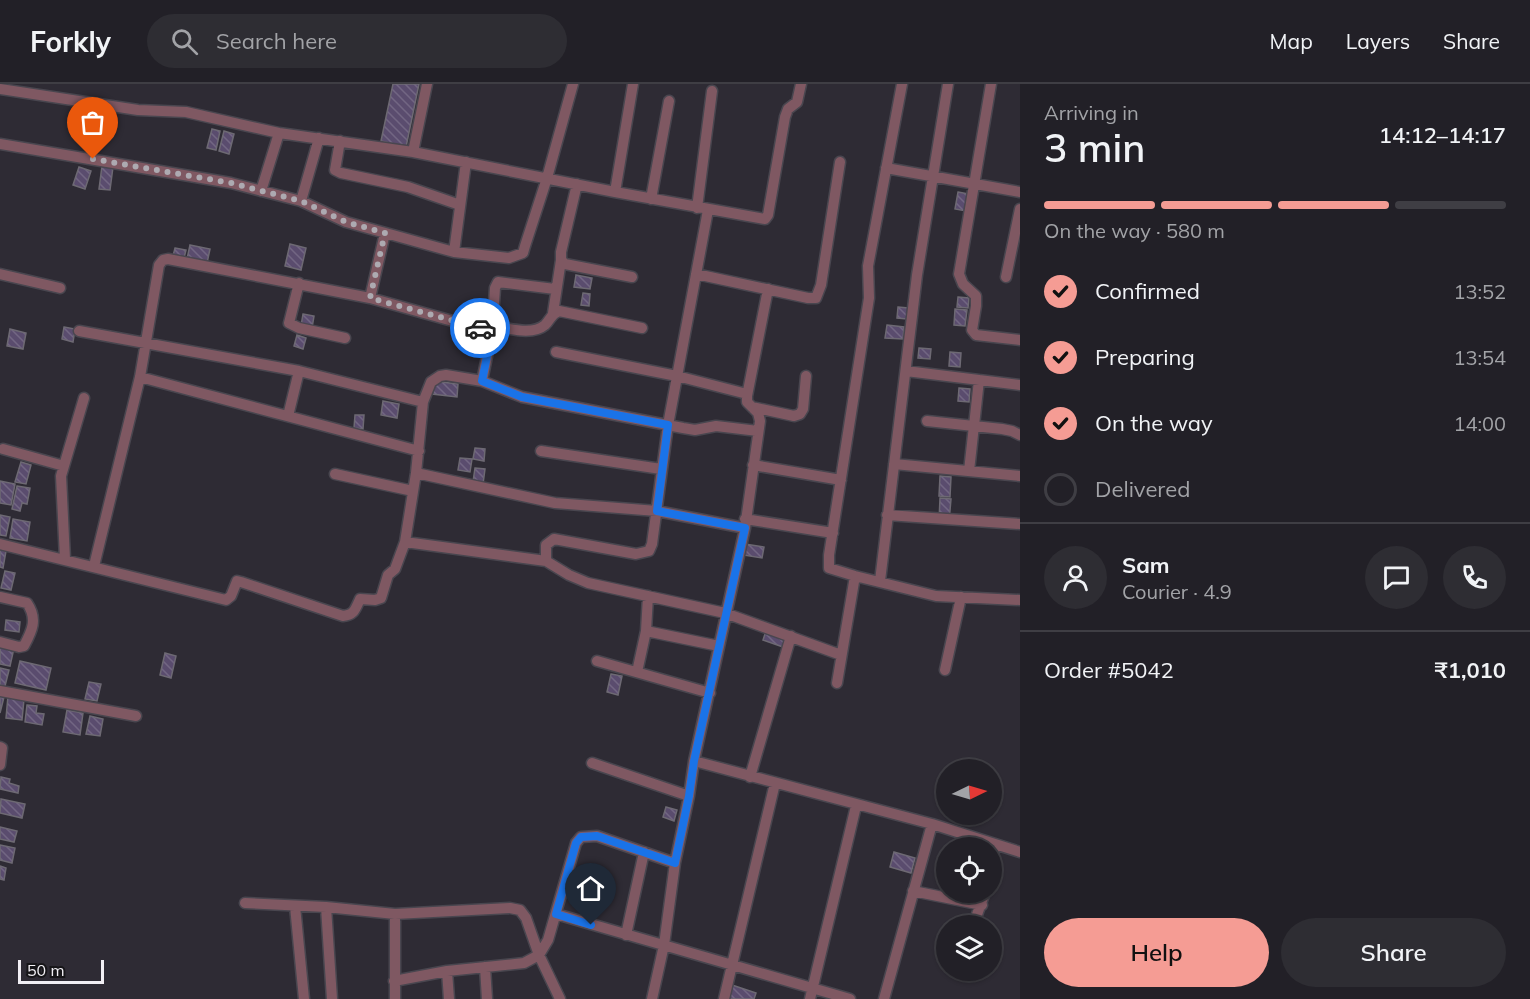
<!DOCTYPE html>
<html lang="en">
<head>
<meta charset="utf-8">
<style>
  body { margin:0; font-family:Mulish,sans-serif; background:#2e2d33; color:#f1f3f6; height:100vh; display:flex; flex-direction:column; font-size:22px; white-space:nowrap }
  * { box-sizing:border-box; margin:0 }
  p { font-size:20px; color:#a2a3a7 }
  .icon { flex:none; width:33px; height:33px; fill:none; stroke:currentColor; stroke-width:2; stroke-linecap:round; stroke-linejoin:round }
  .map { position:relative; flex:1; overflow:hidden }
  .drawer { display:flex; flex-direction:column; background:#222027; width:510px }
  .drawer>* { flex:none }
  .needle { width:39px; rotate:85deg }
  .tools { position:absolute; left:936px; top:675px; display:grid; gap:12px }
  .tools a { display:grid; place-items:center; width:66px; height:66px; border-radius:50%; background:#222027; box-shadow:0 2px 4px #0004,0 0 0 2px #3f3e44; font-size:30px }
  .scale { position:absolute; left:18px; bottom:15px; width:86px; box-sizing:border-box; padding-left:6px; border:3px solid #f1eff4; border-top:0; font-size:16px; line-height:21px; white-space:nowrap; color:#f1eff4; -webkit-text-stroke:4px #161518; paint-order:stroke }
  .pin { position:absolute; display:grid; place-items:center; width:51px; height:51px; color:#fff; margin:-62px -26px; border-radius:50% 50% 50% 0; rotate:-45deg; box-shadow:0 0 6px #0007 }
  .pin .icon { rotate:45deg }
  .courier { position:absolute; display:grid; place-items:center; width:60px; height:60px; margin:-30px; border:4px solid #1a73e8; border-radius:50%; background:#fff; color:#222; box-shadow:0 2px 8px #0007 }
  .summary em { font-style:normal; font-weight:600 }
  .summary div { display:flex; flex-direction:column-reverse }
  .summary { display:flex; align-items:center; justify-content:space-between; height:102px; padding:0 24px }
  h1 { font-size:39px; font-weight:600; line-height:45px }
  .bar { display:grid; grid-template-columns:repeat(4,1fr); gap:9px 6px; align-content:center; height:72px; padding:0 24px }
  .bar i { height:8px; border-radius:4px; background:#3f3e44 }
  .bar .selected { background:#f59c94 }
  .bar p { grid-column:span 4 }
  .line { display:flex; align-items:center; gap:15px; padding:0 24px; border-top:2px solid #3f3e44 }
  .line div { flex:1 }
  .round { display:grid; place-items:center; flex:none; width:63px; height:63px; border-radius:32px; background:#2e2d33 }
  ol { padding:0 24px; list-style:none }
  li { display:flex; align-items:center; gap:18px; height:66px }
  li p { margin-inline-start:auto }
  li .icon { padding:6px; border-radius:50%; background:#f59c94; color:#111; stroke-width:4 }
  li:last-child { color:#a2a3a7 }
  li i { width:33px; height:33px; border:3px solid #3f3e44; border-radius:50% }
  .cta { display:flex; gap:12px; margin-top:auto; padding:12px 24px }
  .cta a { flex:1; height:69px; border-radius:36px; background:#f59c94; color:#111; font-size:24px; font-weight:600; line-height:69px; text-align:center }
  .cta a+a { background:#2e2d33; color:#f1f3f6 }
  header { display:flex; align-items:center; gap:36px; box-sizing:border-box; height:84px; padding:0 30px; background:#222027; border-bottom:2px solid #3f3e44 }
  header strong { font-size:28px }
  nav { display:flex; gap:33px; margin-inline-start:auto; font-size:21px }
  .search { width:420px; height:54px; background:#2e2d33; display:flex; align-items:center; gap:15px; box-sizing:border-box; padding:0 21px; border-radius:33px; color:#a2a3a7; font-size:22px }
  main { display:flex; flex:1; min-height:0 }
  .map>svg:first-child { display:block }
  .building { fill:url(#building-back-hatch); stroke:#6d6973; stroke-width:1.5 }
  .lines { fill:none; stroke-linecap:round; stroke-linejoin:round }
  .street-casing { stroke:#49464f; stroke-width:13 }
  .street { stroke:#7f5862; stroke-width:10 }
  .done { stroke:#adaab1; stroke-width:6; stroke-dasharray:0 10.8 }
  .route { stroke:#1a73e8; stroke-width:8 }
</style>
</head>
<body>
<header>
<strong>Forkly</strong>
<div class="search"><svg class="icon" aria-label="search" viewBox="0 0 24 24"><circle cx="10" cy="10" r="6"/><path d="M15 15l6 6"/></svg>Search here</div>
<nav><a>Map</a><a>Layers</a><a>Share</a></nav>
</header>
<main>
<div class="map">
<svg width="1020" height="915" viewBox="0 0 1020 915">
  <defs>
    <pattern id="building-back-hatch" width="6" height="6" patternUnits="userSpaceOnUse" patternTransform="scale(1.5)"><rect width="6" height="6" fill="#5a4c6e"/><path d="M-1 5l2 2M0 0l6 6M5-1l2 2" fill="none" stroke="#726683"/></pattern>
  </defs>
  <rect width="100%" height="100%" fill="#2e2b34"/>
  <path class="building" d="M393,0h26l-13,63 -25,-6z
    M212,45l8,2 -4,19 -9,-2z
    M224,47l10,3 -5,20 -10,-3z
    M102,82l11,1 -3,23 -11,-1z
    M79,83l12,4 -6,18 -12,-4z
    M958,108l11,2 -3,17 -11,-2z
    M290,160l16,4 -5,22 -16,-4z
    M190,161l20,4 -3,14 -20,-4z
    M175,164l11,2 -2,8 -11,-2z
    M576,191l16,3 -2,11 -16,-2z
    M583,209l7,1 -1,12 -8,-1z
    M958,213l11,1 -1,10 -11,-1z
    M898,223l10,1 -1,11 -10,-1z
    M955,225l12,1 -2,16 -11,-1z
    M303,230l11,2 -2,12 -11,-2z
    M887,241l17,2 -1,12 -18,-1z
    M64,243l11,2 -2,13 -11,-3z
    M10,245l16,4 -3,16 -16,-3z
    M297,251l9,3 -3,11 -9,-3z
    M919,264l12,1 -1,10 -12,-1z
    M950,268l11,1 -1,14 -11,-1z
    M433,297l25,3 -1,13 -25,-3z
    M959,304l11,1 -1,13 -11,-1z
    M383,317l16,3 -2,14 -16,-3z
    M355,331h9l-1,14 -9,-1z
    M475,364l10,1 -1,12 -11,-2z
    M460,374l12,1 -2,13 -12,-2z
    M21,378l10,3 -5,19 -11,-2z
    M475,384l10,1 -2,15 -10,-2z
    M940,392l11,1 -1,20 -11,-1z
    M0,397l15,3 -4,21 -11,-2z
    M17,402l13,2 -3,16 -5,-1 -2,8 -8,-2z
    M940,414l11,1 -2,23 -10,-1z
    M0,431l10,2 -4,19 -6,-1z
    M13,435l17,3 -3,19 -17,-3z
    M745,460l19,3 -2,11 -19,-3z
    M0,466l6,1 -3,17 -3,-1z
    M5,487l10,2 -4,17 -10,-2z
    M6,536l14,2 -1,10 -14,-2z
    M766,547l20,6 -3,10 -20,-7z
    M0,561l14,3 -4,18 -10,-2z
    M165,569l11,3 -5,22 -11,-3z
    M20,577l31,7 -5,22 -31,-7z
    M0,584l9,2 -4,16 -5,-1z
    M611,590l11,2 -4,19 -11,-3z
    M89,598l12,2 -4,17 -12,-2z
    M0,612l4,1 -4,16z
    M8,612l16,3 -2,21 -16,-2z
    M27,621l10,1 -1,7 8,1 -2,11 -17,-3z
    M67,626l16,3 -3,22 -17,-3z
    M90,632l13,3 -3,17 -14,-2z
    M1,693l9,2 -1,4 10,3 -1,7 -18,-4z
    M1,715l24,5 -3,14 -22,-5z
    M666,723l11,3 -3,11 -11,-4z
    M0,743l17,4 -3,11 -14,-3z
    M0,761l15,3 -3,15 -12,-3z
    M894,768l21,6 -4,15 -21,-6z
    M0,782l6,2 -2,12 -4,-1z
    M732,901l24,8 -2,6h-27z"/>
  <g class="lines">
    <defs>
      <path id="street" d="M902,0l-34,182 1,32 -40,257v13l26,8 81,20 84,4
        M991,0l-32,190 4,10 13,12v10l-4,24 4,5 44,5
        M0,5l138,21 48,2 93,21 134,19 202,40 150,27 3,-4 17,-98 3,-8 9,-7 4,-18
        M340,57l-5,29 6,3 67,14 52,18
        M0,60l231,39 70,18 45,21 108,30 55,6 14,-5 2,-7 22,-68 26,-94
        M413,68l14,-68
        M886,84l134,24
        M577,100l-16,68v8l4,4 67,13
        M261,107l18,-58
        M615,108l18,-108
        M651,115l18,-98
        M301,117l18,-63
        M697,124l15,-117
        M454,168l12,-90
        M0,190l60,14
        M696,190l112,24h8l5,-13 19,-123
        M1006,193l14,-68
        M299,199l-10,40 10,5 46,10
        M370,214l15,-65
        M553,229l8,-53
        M492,242c16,2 40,10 53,-1 6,-6 6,-11 14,-14l83,17
        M79,247l220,40 124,31
        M556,268l121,24 70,18
        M906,287l114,14
        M140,293l279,74
        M482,297l40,16 161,31 12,2 21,-4 42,5
        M752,323l42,9 6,-2 3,-5 3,-33
        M288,332l11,-45
        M927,337l75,8 10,2 8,4
        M3,365l61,17
        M541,367l120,18
        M894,380l126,12
        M753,381l88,15
        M969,387l10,-91
        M416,389l139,30 102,8 88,17
        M335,390l78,17
        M887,431l133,9
        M745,435l88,14
        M405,458l141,19 23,14 19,8 137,30 116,42
        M0,460l226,56 5,-4 6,-15 4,1 102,34c11,-1 12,-6 17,-17l15,1 6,-2 7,-23 7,-6 10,-27 11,-69 7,-71 8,-20 9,-6 6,-1 36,6 10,-49 3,-44 3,-6 57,7
        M65,475l-4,-83 23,-78
        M546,477v-16l8,-6 82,15 13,-3 3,-7 16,-119 40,-215
        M94,482l46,-189 19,-112 4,-5 5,-1 202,39 122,34
        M880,497l37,-306 31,-191
        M0,513l27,6c11,16 5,28 -3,43l-5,1 -19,-5
        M646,547l73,15
        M597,577l113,32
        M945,586l16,-73
        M637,588l9,-41 2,-35
        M837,599l18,-107
        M0,607l136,25
        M0,663l2,1 -2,17
        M694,677l238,63 88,28
        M592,679l97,33
        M750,693l41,-141
        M992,777l3,-16
        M913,807l69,14
        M245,819l81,4 69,7 115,-6 10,2 6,8 13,37 21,44
        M295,822l9,93
        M326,823l6,92
        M556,830l294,85
        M973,842l12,-34
        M626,851l18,-83
        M485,883l2,32
        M447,887l2,28
        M394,897l53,-10 77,-8 15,-8 9,-15 28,-97 5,-6 16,-1 78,27
        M395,915v-85
        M652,915l12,-54 11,-82 14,-67 5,-35 51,-233 15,-107 -2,-8 -11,-11v-6l21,-107
        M724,915l51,-216
        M810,915l46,-193
        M884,915l48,-175"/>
    </defs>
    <use href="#street" class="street-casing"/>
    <use href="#street" class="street"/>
  </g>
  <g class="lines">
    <path class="done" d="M93,75l138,24 70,18 45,21 39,11 -15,65 110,30"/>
    <path class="route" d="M480,244l12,4 -10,49 40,16 146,28 -11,86 88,17 -51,233 -5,35 -14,67 -78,-27 -16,1 -5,6 -20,71 35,11"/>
  </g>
</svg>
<div class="tools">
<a><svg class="needle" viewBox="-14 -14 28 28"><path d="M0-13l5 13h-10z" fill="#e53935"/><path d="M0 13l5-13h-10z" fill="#a2a3a7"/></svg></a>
<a><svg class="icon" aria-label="locate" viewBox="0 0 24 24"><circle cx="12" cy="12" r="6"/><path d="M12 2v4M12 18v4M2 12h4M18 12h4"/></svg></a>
<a><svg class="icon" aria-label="layers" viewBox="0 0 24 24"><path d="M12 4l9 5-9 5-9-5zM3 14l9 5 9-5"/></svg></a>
</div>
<div class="scale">50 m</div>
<div class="pin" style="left:93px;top:75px;background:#ea580c"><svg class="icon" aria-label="bag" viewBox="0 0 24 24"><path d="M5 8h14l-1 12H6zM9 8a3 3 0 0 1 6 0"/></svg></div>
<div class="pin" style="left:591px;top:841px;background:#1f2937"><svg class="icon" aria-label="home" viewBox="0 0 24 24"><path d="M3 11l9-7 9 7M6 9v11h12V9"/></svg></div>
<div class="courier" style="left:480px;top:244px"><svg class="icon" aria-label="car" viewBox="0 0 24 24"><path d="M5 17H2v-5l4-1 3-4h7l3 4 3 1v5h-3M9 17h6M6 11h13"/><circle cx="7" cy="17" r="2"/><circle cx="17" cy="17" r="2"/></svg></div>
</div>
<section class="drawer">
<div class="summary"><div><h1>3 min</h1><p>Arriving in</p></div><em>14:12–14:17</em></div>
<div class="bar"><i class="selected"></i><i class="selected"></i><i class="selected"></i><i></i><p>On the way · 580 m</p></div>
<ol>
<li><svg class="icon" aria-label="check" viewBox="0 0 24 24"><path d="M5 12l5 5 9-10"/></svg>Confirmed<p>13:52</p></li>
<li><svg class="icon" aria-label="check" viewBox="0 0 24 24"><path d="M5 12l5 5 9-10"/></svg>Preparing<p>13:54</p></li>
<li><svg class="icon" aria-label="check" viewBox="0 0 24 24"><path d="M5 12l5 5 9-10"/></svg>On the way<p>14:00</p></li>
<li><i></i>Delivered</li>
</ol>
<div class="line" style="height:108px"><a class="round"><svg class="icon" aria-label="person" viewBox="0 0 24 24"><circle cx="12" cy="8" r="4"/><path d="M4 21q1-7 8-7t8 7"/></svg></a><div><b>Sam</b><p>Courier · 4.9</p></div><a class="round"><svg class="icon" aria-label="chat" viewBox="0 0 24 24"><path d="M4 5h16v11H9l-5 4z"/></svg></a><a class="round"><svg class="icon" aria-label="phone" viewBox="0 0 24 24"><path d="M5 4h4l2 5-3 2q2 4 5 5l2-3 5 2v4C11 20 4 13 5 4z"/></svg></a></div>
<div class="line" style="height:78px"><div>Order #5042</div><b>₹1,010</b></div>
<div class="cta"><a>Help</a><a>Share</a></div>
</section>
</main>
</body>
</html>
